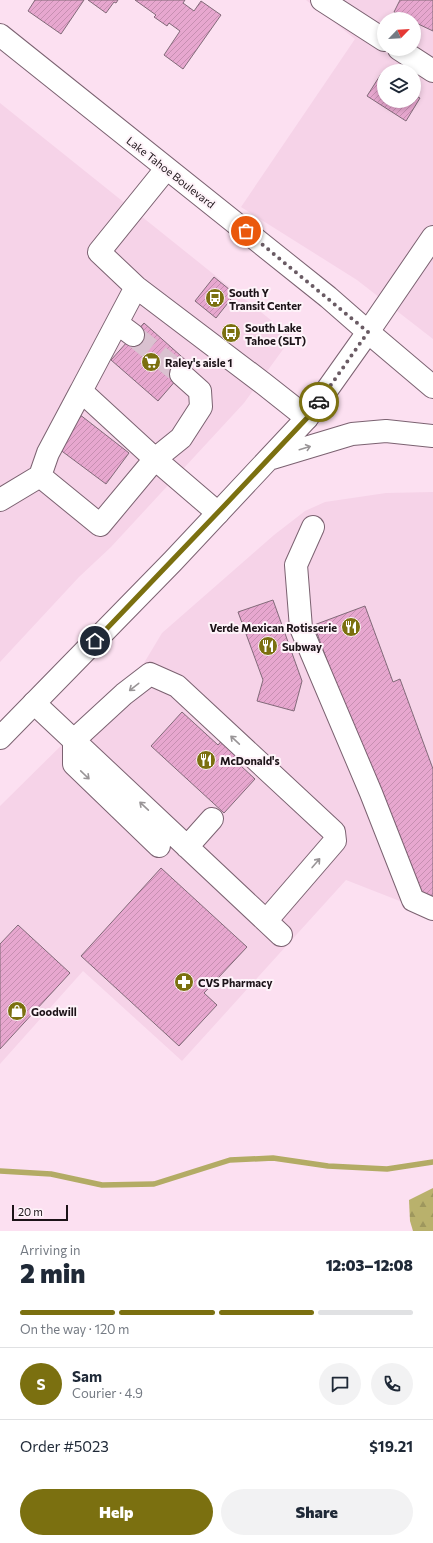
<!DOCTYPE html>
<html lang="en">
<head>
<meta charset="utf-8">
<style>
  body { margin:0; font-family:Commissioner,sans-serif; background:#f2f2f3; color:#1f2937; height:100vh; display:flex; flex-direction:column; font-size:15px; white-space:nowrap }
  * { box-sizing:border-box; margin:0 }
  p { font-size:13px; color:#747a83 }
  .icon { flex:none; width:22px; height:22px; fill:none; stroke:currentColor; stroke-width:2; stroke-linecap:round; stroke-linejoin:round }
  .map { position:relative; height:1231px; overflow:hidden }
  .panel { display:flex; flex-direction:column; background:#fff; flex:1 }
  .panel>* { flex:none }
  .needle { width:26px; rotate:65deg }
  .fabs { position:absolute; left:377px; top:12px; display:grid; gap:8px }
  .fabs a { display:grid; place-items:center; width:44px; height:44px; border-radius:50%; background:#fff; box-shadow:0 2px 6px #0003; font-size:20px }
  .scale { position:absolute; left:12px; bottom:10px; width:56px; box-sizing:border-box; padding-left:4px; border:2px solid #1c1318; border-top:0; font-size:11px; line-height:14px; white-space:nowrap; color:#1c1318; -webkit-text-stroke:3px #fef3f9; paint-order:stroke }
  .pin { position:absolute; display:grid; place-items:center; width:34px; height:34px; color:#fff; margin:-17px; border:2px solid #fff; border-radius:50%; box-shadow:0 1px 4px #0007 }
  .courier { position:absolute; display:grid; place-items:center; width:40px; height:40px; margin:-20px; border:3px solid #7b7010; border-radius:50%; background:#fff; color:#222; box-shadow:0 1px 5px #0007 }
  .headline em { font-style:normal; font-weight:800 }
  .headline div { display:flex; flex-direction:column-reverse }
  .headline { display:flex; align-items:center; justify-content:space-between; height:68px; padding:0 20px }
  h1 { font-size:26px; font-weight:800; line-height:30px }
  .bar { display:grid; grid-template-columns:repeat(4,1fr); gap:6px 4px; align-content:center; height:48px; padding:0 20px }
  .bar i { height:5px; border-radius:3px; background:#e0e1e3 }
  .bar .active { background:#7b7010 }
  .bar p { grid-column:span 4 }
  .line { display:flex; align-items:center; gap:10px; padding:0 20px; border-top:1px solid #e0e1e3 }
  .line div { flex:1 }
  .round { display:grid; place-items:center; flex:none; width:42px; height:42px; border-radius:21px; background:#f2f2f3 }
  .primary-button { display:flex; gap:8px; margin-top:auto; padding:8px 20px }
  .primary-button a { flex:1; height:46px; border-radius:24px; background:#7b7010; color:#fff; font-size:16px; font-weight:800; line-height:46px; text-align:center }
  .primary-button a+a { background:#f2f2f3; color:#1f2937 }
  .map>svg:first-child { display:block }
  .built { fill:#f6d3e8; fill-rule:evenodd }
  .forest { fill:url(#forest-firs) }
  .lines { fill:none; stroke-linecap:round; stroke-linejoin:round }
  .stream { stroke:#b3ab65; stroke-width:5.5 }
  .building { fill:url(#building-hatch); stroke:#826a79 }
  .minor-tunnel { stroke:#dac1d0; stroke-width:22; stroke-dasharray:22 11; stroke-linecap:butt }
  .minor-casing { stroke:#7b6271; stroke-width:24 }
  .major-casing { stroke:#7b6271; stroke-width:24 }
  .highway-casing { stroke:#7b6271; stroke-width:24 }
  .minor { stroke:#fff; stroke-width:22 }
  .major { stroke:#fff; stroke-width:22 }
  .highway { stroke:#fff; stroke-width:22 }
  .oneway { stroke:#999597 }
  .done { stroke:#6a5b64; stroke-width:4; stroke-dasharray:0 7.2 }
  .route { stroke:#7b7010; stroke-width:5 }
  .labels { text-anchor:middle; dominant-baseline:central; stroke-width:4; stroke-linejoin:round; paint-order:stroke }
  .street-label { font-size:11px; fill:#1c1318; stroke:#fef3f9 }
  .poi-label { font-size:11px; font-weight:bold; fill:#1c1318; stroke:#fef3f9; text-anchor:start }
</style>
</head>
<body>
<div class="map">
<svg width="433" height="1231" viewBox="0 0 433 1231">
  <defs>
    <pattern id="forest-firs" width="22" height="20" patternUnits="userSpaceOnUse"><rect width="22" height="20" fill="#b9b16c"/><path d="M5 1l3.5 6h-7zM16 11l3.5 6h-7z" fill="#9e975d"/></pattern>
    <pattern id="building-hatch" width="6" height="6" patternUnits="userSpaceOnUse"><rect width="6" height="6" fill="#e7a7cf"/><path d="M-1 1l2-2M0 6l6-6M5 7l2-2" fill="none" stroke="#c68fb1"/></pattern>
  </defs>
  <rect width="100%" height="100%" fill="#fce0f1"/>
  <path class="built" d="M306,0h127v339l-76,-59 -116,-73 114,-168zM384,19h30v30h-30zM384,71h30v30h-30z
    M0,103l292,234 -48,66 -133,144 -32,30 -79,85z
    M433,492v422l-87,-34 -164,181 -99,-90 -83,93v-258l85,-84 47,-39 30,-50 112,-98 31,-24 20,-9 61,-9z"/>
  <path class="forest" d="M433,1188v43h-20l-3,-10 -1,-21z"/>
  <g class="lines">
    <path class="stream" d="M0,1171l51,3 51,11 52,-1 76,-24 43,-2 55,8 59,3 46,-7"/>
  </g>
  <path class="building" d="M35,0h49l-23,34 -33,-23z
    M88,0h30l-2,3 -2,-1 -8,11z
    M135,0h50l-2,3 11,8 7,-10 20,14 -38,54 -19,-14 16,-24 -11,-8 -2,3 -13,-9 2,-2z
    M400,0h33v31l-19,-9v-3h-6l-14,-7z
    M381,74l3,2v25h30v-6l6,3 -14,23 -39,-25z
    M214,277l21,17 -19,24 -21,-17z
    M144,323l46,41 -32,37 -47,-41z
    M79,414l50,39 -23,31 -51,-38z
    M273,600l29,81 -8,30 -37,-10 6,-21 -25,-68z
    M365,606l28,76 7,-3 33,90v137l-19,-8 -100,-273z
    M182,712l36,33 9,-10 22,20 -9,10 15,14 -31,34 -73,-67z
    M161,868l86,79 -43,46 13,12 -38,41 -98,-90z
    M18,925l52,48 -70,76v-105z"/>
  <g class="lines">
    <path class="minor-tunnel" d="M133,335l48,39"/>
    <defs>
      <path id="minor" d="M322,0l62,40
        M399,49l34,22
        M166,169l-67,83 37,35 128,97 43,34
        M117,323l16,12
        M181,374l19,17 1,16 -20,31 -26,21 -55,66 -60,-49 8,-23 33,-62 74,68 63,54
        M81,391l55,-104
        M0,500l40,-24
        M313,527l-17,38 5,63 70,165 42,107 20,9
        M34,703l247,232
        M159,846l-85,-82v-24l50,-46 26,-20 27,12 157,146 1,9 -69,80
        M187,847l25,-28"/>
      <path id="major" d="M0,35l328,262 40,35 65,-95"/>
      <path id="highway" d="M269,459l83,-25 34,-3 47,5
        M0,738l173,-177 134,-143 61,-86 65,55"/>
    </defs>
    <use href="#minor" class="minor-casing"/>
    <use href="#major" class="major-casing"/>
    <use href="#highway" class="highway-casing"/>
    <use href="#minor" class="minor"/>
    <use href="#major" class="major"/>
    <use href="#highway" class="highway"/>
  </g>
  <defs><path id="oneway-shaft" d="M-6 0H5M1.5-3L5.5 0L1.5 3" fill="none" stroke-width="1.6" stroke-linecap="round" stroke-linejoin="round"/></defs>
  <g class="oneway">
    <use href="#oneway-shaft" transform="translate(305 448) rotate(-17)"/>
    <use href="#oneway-shaft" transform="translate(134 687) rotate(142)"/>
    <use href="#oneway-shaft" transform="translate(235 740) rotate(-137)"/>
    <use href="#oneway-shaft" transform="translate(85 775) rotate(44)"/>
    <use href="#oneway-shaft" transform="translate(144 806) rotate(-137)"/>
    <use href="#oneway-shaft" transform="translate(316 863) rotate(-49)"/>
  </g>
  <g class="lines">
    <path class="done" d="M246,231l122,101 -49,70"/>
    <path class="route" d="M95,641l130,-136 82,-87 12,-16"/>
  </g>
  <defs>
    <symbol id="bus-disc" viewBox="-11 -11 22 22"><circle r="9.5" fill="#7b7010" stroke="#fef3f9"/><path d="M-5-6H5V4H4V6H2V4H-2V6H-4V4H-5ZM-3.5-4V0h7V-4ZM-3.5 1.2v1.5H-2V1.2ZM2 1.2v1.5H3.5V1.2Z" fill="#fff"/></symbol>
    <symbol id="supermarket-disc" viewBox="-11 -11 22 22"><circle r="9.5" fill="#7b7010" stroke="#fef3f9"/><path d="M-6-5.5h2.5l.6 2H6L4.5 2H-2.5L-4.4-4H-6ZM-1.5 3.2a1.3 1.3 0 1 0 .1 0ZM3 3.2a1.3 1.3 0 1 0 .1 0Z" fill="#fff"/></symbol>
    <symbol id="restaurant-disc" viewBox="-11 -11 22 22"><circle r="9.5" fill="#7b7010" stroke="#fef3f9"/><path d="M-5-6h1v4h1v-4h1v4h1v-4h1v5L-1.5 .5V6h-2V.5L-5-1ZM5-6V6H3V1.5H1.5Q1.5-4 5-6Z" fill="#fff"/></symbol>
    <symbol id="pharmacy-disc" viewBox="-11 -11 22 22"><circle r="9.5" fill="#7b7010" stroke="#fef3f9"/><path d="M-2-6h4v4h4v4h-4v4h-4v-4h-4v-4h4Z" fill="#fff"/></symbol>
    <symbol id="shop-disc" viewBox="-11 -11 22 22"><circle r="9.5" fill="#7b7010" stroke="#fef3f9"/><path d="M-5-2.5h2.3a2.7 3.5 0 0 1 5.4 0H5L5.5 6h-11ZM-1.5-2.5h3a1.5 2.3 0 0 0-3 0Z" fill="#fff"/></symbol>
  </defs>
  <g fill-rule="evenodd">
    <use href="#bus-disc" x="204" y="287" width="22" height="22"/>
    <use href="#bus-disc" x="220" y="322" width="22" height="22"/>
    <use href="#supermarket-disc" x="140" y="351" width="22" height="22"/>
    <use href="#restaurant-disc" x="340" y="616" width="22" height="22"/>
    <use href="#restaurant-disc" x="257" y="635" width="22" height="22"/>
    <use href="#restaurant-disc" x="195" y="749" width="22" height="22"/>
    <use href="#pharmacy-disc" x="173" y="971" width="22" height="22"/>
    <use href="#shop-disc" x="6" y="1000" width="22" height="22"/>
  </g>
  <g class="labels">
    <g class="street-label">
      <text transform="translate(171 172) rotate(38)">Lake Tahoe Boulevard</text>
    </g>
    <g class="poi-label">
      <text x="229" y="292">South Y<tspan x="229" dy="13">Transit Center</tspan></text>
      <text x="245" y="327">South Lake<tspan x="245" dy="13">Tahoe (SLT)</tspan></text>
      <text x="165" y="362">Raley's aisle 1</text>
      <text x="337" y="627" text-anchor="end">Verde Mexican Rotisserie</text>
      <text x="282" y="646">Subway</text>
      <text x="220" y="760">McDonald's</text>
      <text x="198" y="982">CVS Pharmacy</text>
      <text x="31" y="1011">Goodwill</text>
    </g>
  </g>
</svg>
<div class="fabs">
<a><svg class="needle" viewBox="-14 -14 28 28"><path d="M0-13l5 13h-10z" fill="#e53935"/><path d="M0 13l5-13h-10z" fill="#747a83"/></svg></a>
<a><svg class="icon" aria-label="layers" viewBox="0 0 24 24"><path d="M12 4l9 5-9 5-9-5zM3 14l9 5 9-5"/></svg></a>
</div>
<div class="scale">20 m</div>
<div class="pin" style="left:246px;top:231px;background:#ea580c"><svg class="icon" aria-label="bag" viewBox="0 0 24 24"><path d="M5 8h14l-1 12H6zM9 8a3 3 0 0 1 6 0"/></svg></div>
<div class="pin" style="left:95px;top:641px;background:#1f2937"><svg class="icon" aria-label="home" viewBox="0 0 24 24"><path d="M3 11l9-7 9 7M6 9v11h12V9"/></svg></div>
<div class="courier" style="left:319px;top:402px"><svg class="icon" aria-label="car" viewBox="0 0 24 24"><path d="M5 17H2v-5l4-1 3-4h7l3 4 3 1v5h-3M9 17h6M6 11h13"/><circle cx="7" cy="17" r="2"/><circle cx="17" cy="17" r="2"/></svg></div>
</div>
<section class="panel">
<div class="headline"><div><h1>2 min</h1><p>Arriving in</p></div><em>12:03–12:08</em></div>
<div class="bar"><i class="active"></i><i class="active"></i><i class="active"></i><i></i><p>On the way · 120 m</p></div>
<div class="line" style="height:72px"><b class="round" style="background:#7b7010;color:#fff">S</b><div><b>Sam</b><p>Courier · 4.9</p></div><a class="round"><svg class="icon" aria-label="chat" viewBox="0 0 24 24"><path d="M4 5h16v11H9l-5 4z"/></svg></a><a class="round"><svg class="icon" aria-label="phone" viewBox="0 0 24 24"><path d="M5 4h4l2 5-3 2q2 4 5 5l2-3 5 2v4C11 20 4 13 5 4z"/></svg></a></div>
<div class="line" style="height:52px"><div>Order #5023</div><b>$19.21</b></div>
<div class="primary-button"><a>Help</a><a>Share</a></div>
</section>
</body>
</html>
